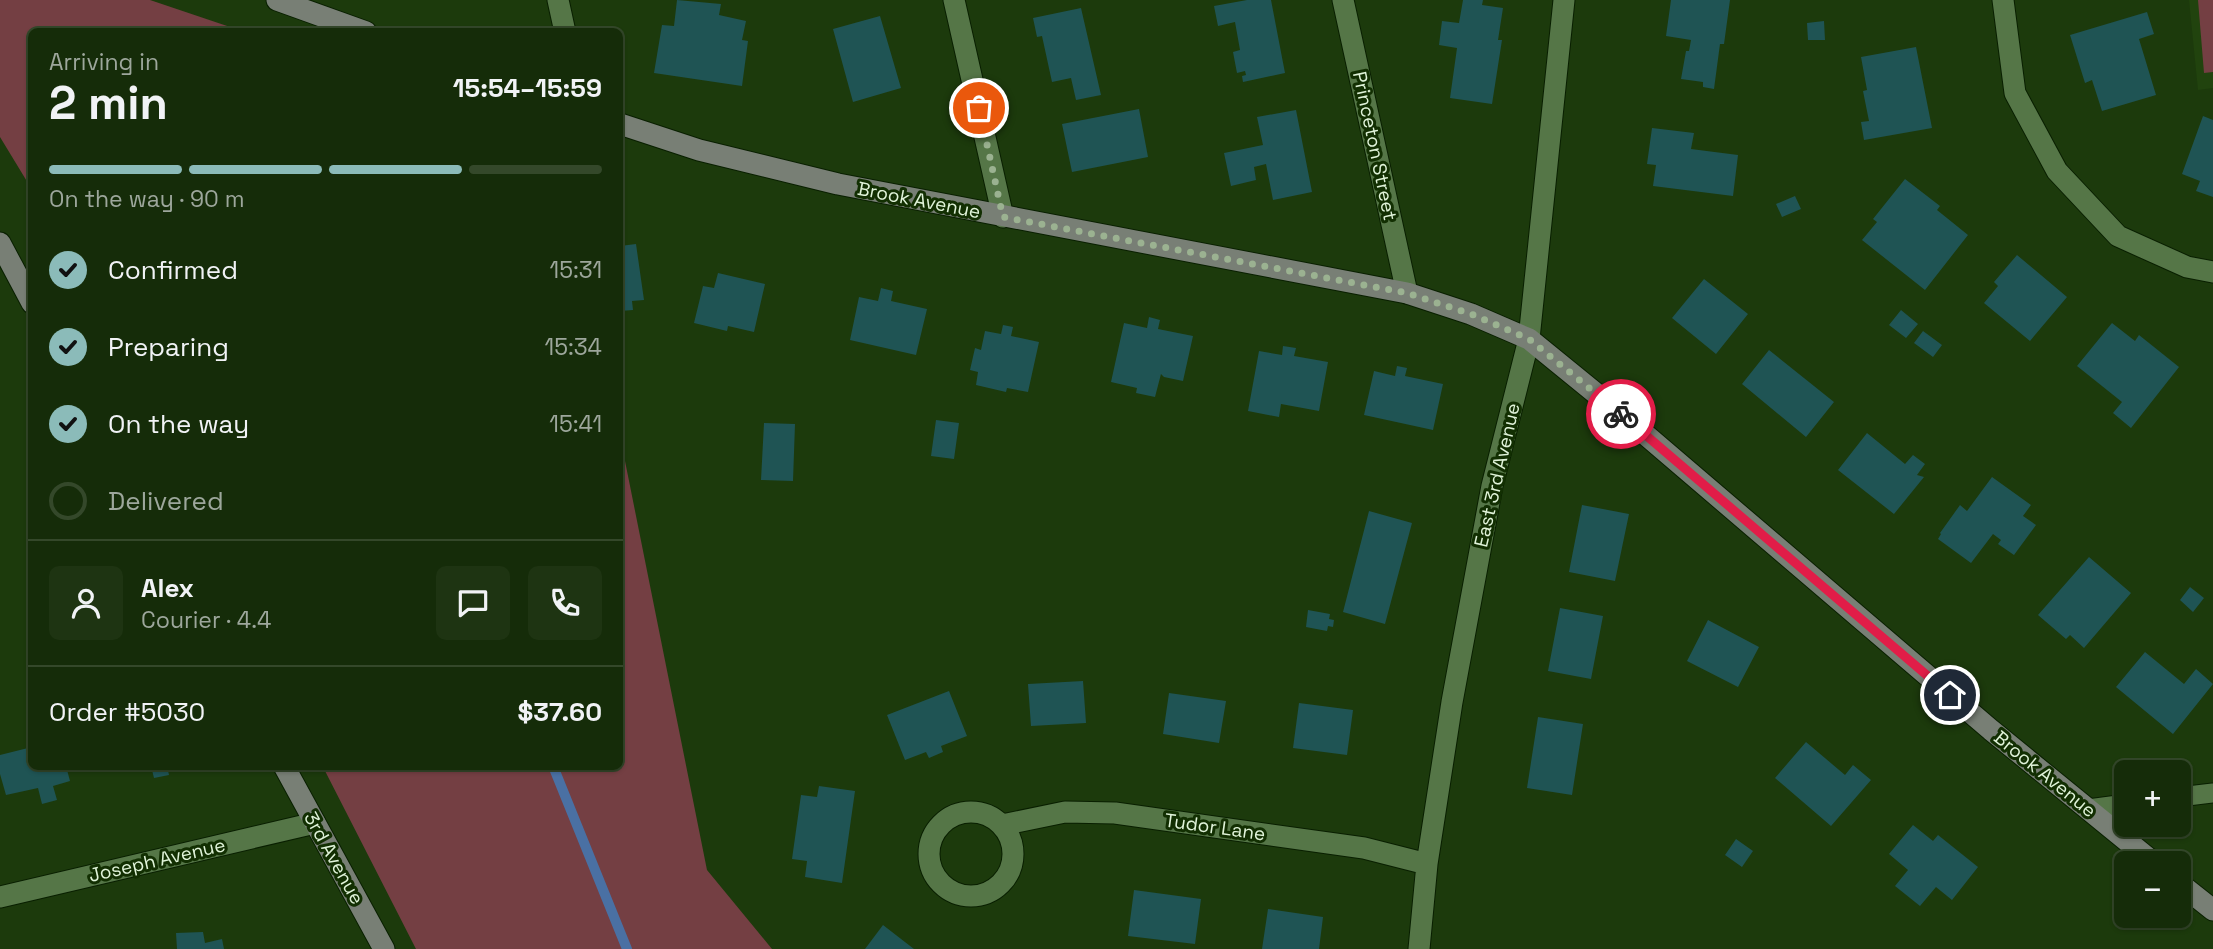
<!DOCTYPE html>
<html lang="en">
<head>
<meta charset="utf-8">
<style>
  body { margin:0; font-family:"Space Grotesk",sans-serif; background:#1e3412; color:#f1f3f6; height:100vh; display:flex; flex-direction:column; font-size:26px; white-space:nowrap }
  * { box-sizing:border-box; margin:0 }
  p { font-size:23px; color:#9da79c }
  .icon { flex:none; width:38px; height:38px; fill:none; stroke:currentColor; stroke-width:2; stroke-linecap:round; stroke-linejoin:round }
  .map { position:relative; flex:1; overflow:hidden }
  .sheet { position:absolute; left:28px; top:28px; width:595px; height:742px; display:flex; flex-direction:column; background:#152c09; border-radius:10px; box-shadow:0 2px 5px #0004,0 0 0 2px #34482a }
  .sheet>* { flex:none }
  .tools { position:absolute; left:2114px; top:760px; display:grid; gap:14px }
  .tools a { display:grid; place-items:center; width:77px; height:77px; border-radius:10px; background:#152c09; box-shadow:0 2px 5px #0004,0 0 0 2px #34482a; font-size:35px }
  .pin { position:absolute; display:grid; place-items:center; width:60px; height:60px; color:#fff; margin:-30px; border:4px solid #fff; border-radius:50%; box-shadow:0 2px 7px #0007 }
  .courier { position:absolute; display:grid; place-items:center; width:70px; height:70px; margin:-35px; border:5px solid #e11d48; border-radius:50%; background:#fff; color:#222; box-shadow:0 2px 9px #0007 }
  .summary em { font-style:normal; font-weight:800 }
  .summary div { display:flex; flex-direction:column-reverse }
  .summary { display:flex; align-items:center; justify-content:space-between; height:119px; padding:0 21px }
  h1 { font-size:46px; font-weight:800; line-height:52px }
  .bar { display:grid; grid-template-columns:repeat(4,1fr); gap:10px 7px; align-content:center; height:84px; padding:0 21px }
  .bar i { height:9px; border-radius:5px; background:#34482a }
  .bar .selected { background:#8bbbb9 }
  .bar p { grid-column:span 4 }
  .line { display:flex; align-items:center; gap:18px; padding:0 21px; border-top:2px solid #34482a }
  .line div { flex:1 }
  .round { display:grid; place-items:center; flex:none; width:74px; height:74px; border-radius:10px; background:#1e3412 }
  ol { padding:0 21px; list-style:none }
  li { display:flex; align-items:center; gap:21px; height:77px }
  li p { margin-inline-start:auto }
  li .icon { padding:7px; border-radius:50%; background:#8bbbb9; color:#111; stroke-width:4 }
  li:last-child { color:#9da79c }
  li i { width:38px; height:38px; border:4px solid #34482a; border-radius:50% }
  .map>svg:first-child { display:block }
  .built { fill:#21430e }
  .green { fill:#743f43 }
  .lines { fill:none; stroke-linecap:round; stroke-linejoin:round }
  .stream { stroke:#4a70a3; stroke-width:10 }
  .building { fill:#1f5454 }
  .lane-casing { stroke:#091f00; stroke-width:21 }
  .street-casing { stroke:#091f00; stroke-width:23 }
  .secondary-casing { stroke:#091f00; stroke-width:23 }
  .lane { stroke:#557647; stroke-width:19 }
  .street { stroke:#557647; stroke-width:21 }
  .secondary { stroke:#787f75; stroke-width:21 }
  .done { stroke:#9bb291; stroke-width:7; stroke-dasharray:0 12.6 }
  .route { stroke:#e11d48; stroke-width:9 }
  .labels { text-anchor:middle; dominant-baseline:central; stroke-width:6; stroke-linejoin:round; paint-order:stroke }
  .street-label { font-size:19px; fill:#e0f3d9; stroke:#122f02 }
</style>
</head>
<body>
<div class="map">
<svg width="2213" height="949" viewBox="0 0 2213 949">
  <rect width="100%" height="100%" fill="#1c3a0c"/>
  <path class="built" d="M2189,0h24v88l-15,2z"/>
  <path class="green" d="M0,0h150l92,31 -210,1 -1,156 -31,-51z
    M2198,0h15v72l-9,1z
    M620,436l87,434 65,79h-356l-93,-182 297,-1z"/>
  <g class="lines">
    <path class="stream" d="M553,766l74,183"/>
  </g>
  <path class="building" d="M677,0l44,4 -2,11 27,6 -4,19 6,1 -6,45 -88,-13 8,-48 12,1z
    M1247,0h24l14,73 -42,9 -1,-6 4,-1 -1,-4 -8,2 -4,-21 7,-2 -5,-28 -17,4 -4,-20z
    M1463,0h20l-1,5 21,3 -5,32h4l-10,64 -42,-6 7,-50 -18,-3 3,-24 17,2z
    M1671,0h59l-6,44h-4l-6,45 -11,-2v-5l-22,-3 5,-28h3l2,-11 -25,-4z
    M1081,8l20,87 -25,5 -5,-22 -19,4 -10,-46 -5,1 -4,-19z
    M2147,12l7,22 -15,5 17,56 -54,16 -10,-31 -7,3 -15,-48z
    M880,16l21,72 -48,14 -20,-73z
    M1824,21l1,19h-17l-1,-17z
    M1916,47l16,81 -68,12 -3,-18 8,-1 -6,-30 4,-1 -6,-33z
    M1139,109l9,48 -76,15 -10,-48z
    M1296,110l16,82 -39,8 -7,-36 -12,3 2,13 -25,6 -7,-33 39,-8 -6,-28z
    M2203,116l10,4v77l-17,-6 4,-10 -18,-7z
    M1652,128l42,5 -3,16 47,6 -5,41 -80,-10 3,-21 -9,-1z
    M1905,179l35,27 -3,4 31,25 -43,55 -63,-50 15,-18 -4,-3z
    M1795,196l6,13 -19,8 -6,-13z
    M636,244l8,56 -12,1 1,9 -13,1v-65z
    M2017,255l50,42 -37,44 -46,-38 14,-17 -4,-4z
    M718,273l47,11 -11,48 -26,-6 -1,5 -33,-8 9,-37 11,2z
    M1704,279l44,35 -32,40 -44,-36z
    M881,288l12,3 -2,10 36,8 -11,46 -66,-15 9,-43 19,4z
    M1901,310l17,14 -12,14 -17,-13z
    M1149,317l11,3 -2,9 35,7 -10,45 -19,-4 -3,-3 -6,23 -19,-4 1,-5 -26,-6 13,-59 23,5z
    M2112,323l23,18 4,-6 40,32 -48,61 -18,-15 9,-11 -45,-36z
    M1003,325l10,2 -2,9 28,6 -11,50 -21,-4 -1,4 -30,-7 2,-13 -8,-2 5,-22 6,2 4,-19 16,3z
    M1923,331l19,14 -9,12 -19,-14z
    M1283,346l13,2 -2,8 34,6 -9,49 -38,-7 -2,13 -31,-6 11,-60 23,4z
    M1769,350l65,52 -28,35 -64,-53z
    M1397,366l10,2 -2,8 38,8 -10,46 -69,-15 10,-44 21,5z
    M936,420l23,3 -5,36 -23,-3z
    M764,423l31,1 -2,57 -32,-1z
    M1867,433l38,31 8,-9 12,9 -8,11 7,2 -30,37 -56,-44z
    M1992,477l39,28 -8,11 13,9 -22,30 -16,-11 3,-4 -8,-6 -22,29 -33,-24 3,-5 -1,-1 20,-28 7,6z
    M1582,505l47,9 -14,67 -46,-9z
    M1369,511l43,12 -27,101 -42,-12z
    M2089,557l42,36 -47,55 -14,-13 -4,4 -28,-24z
    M2190,587l14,11 -11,14 -13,-12z
    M1560,608l43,8 -12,63 -43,-8z
    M1308,610l22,4 -1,5 5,1 -1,7 -5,-1 -1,5 -21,-4z
    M1708,620l51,27 -21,40 -51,-26z
    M2145,652l39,32 12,-15 17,15 -40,50 -57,-47z
    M1083,681l3,42 -55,3 -3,-42z
    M949,691l18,45 -26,10 2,6 -14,6 -3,-6 -21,8 -18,-45z
    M1169,693l57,8 -7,42 -56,-9z
    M1299,703l54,7 -6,45 -54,-7z
    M1538,717l45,7 -11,71 -45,-7z
    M1806,742l39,33 8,-10 18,15 -40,46 -56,-48z
    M32,747v19h34l4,15 -17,5 4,14 -15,4 -4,-16 -32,7 -6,-21v-19z
    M115,766h17v2l-15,3z
    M151,766h16l2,9 -15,3z
    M819,786l36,5 -13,92 -37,-6 2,-16 -15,-2 9,-64 16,2z
    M1913,825l20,16 5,-6 40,32 -26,33 -16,-13 -16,19 -25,-20 13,-16 -19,-16z
    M1736,839l17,12 -11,16 -17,-12z
    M1134,890l67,9 -6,45 -67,-8z
    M1268,909l55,8 -4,32h-57z
    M883,925l31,24h-49z
    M203,932l2,11 17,-4 2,10h-47l-1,-16z"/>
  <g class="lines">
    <defs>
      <path id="lane" d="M2179,797l34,-4
        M2088,809l38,-5"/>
      <path id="street" d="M558,0l7,32
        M954,0l49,217
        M1343,0l64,293
        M2003,0l12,93 42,78 61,65 69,31 26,5
        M929 854a42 42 0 1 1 84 0a42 42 0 1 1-84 0Z
        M1002,825l63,-13 50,1 249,35 63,16
        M0,897l315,-74
        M1419,949l8,-85 25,-162 40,-216 37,-147 35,-339"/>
      <path id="secondary" d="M277,0l89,32
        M620,124l79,26 139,34 569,109 64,21 58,25 97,79 365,312 163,133
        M0,243l32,60
        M284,766l100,183
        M2179,883l34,27"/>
    </defs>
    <use href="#lane" class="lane-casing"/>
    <use href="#street" class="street-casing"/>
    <use href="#secondary" class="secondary-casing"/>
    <use href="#lane" class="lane"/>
    <use href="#street" class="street"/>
    <use href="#secondary" class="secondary"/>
  </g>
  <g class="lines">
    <path class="done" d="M979,108l24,109 404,76 64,21 58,25 92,75"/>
    <path class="route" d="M1621,414l329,281"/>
  </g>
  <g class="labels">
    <g class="street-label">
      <text transform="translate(1375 146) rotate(78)">Princeton Street</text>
      <text transform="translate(919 200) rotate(11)">Brook Avenue</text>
      <text transform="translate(1497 475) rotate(-77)">East 3rd Avenue</text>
      <text transform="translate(2045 774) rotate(39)">Brook Avenue</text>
      <text transform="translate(1215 827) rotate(8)">Tudor Lane</text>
      <text transform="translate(334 858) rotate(61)">3rd Avenue</text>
      <text transform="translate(157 860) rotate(-13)">Joseph Avenue</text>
    </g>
  </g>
</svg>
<div class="tools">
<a>+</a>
<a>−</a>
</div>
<div class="pin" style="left:979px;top:108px;background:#ea580c"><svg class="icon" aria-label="bag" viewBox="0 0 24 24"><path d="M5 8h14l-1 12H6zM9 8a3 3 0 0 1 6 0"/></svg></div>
<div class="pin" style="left:1950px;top:695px;background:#1f2937"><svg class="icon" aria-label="home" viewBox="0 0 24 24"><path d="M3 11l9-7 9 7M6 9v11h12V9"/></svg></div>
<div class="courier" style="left:1621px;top:414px"><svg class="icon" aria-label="bike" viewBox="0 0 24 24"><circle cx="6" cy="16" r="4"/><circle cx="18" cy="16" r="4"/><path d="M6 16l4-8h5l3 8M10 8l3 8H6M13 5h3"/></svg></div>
<section class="sheet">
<div class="summary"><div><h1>2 min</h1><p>Arriving in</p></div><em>15:54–15:59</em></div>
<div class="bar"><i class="selected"></i><i class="selected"></i><i class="selected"></i><i></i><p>On the way · 90 m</p></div>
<ol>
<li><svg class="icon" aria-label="check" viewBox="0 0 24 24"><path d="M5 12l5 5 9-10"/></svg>Confirmed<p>15:31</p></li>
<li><svg class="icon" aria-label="check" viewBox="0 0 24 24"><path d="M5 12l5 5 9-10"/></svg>Preparing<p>15:34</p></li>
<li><svg class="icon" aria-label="check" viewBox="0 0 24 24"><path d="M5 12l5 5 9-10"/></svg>On the way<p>15:41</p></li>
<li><i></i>Delivered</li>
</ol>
<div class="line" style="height:126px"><a class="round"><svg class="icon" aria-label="person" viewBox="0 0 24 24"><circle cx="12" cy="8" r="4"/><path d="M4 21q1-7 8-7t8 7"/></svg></a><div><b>Alex</b><p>Courier · 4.4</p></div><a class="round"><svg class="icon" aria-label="chat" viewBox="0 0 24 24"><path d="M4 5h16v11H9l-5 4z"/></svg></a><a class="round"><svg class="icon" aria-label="phone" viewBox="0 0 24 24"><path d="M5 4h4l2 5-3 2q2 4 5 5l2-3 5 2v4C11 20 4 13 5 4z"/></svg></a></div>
<div class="line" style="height:91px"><div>Order #5030</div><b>$37.60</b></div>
</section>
</div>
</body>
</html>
